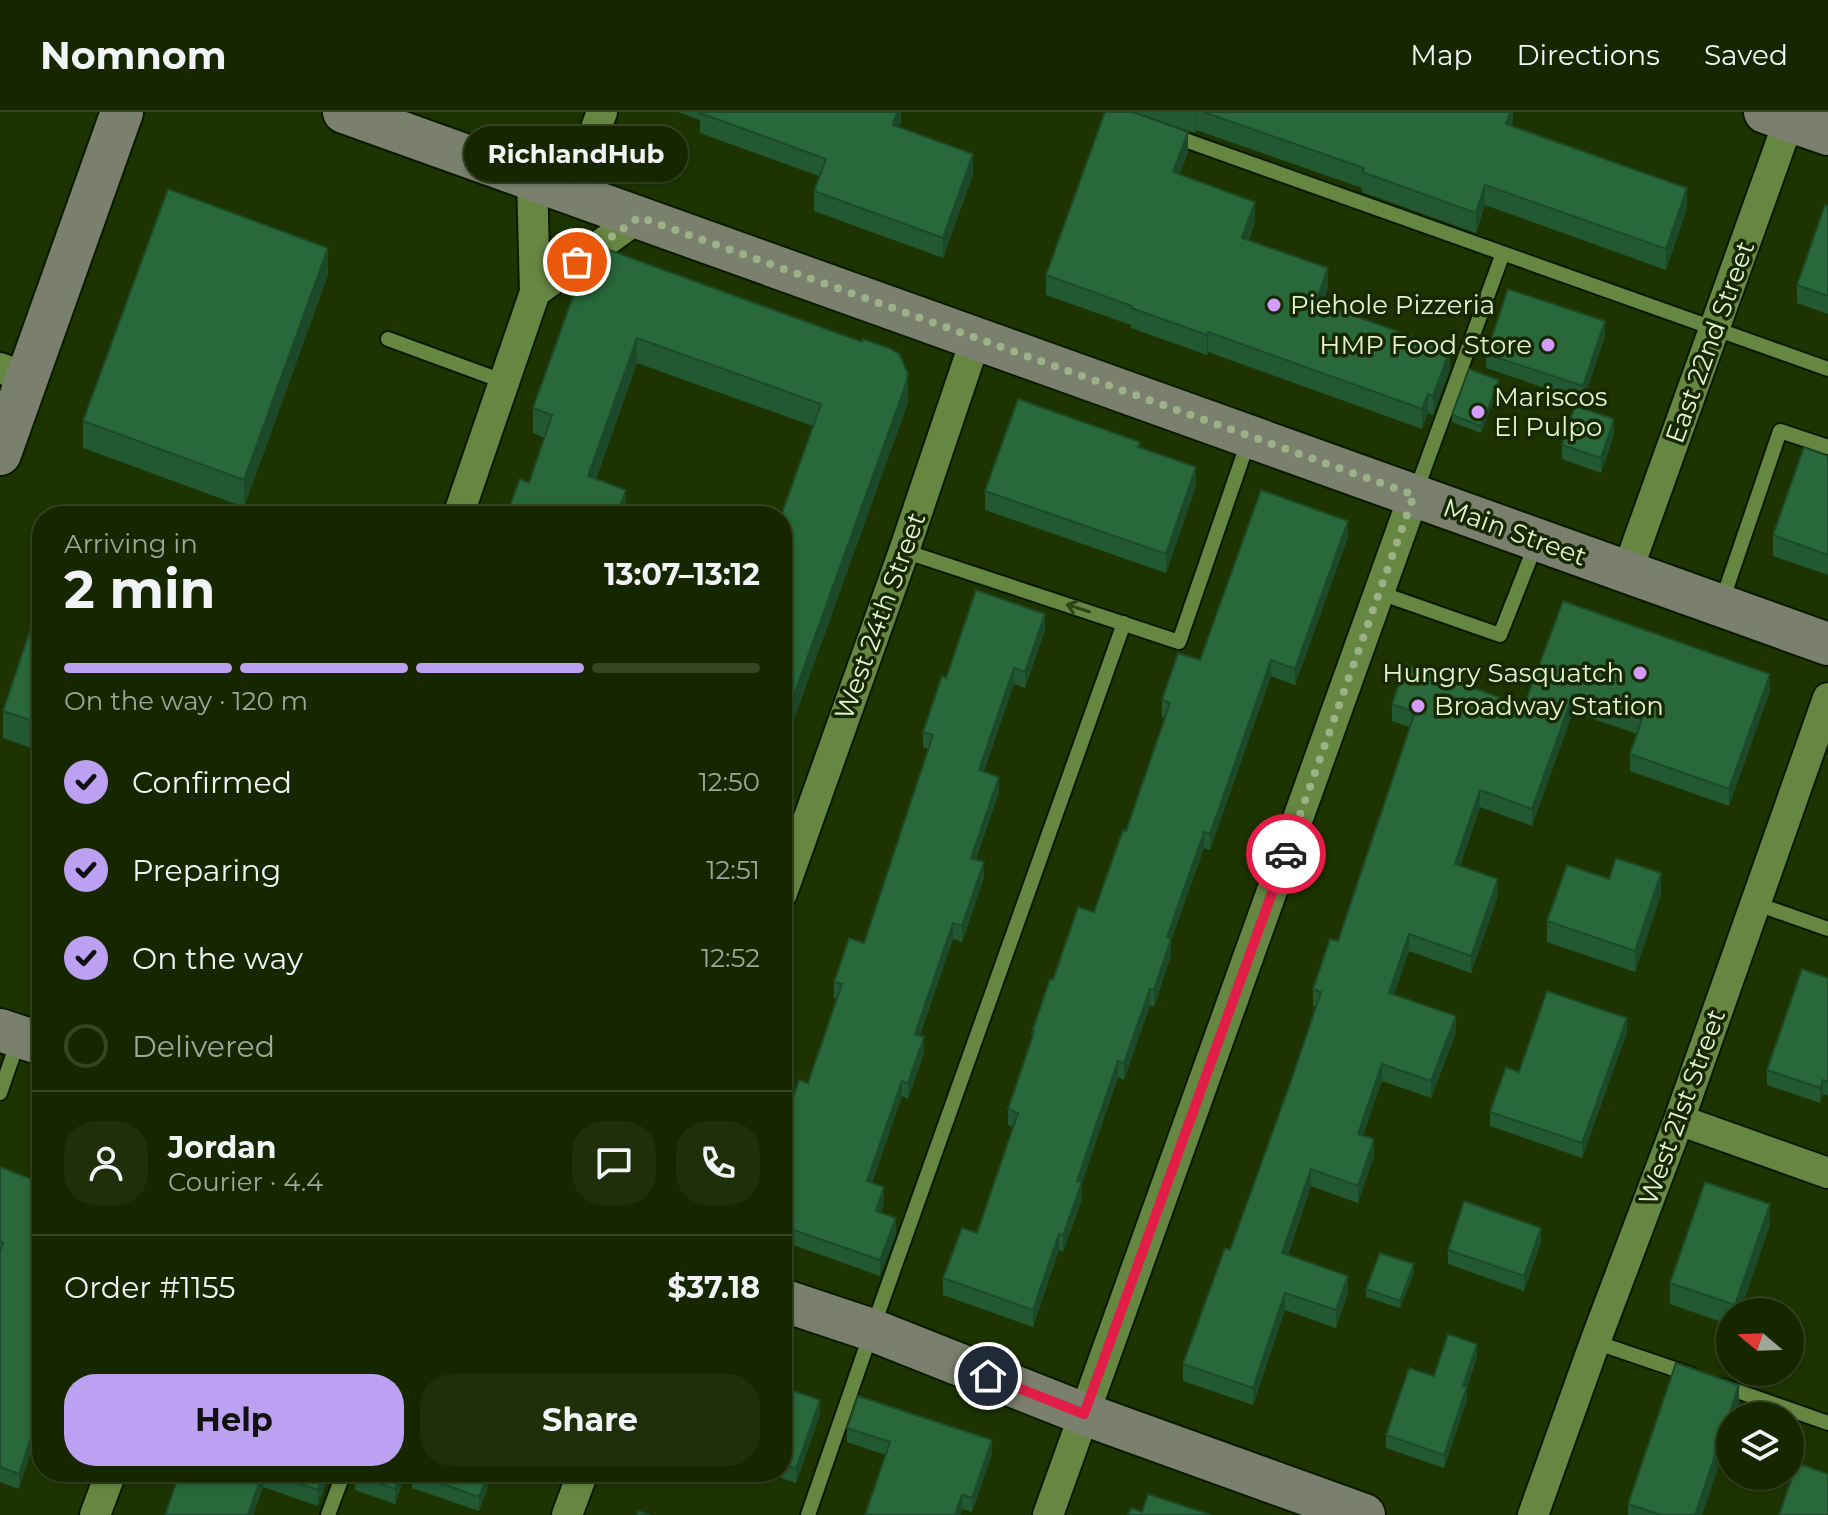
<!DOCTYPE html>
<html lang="en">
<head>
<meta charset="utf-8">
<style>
  body { margin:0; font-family:Montserrat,sans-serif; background:#1f2f0a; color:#f1f3f6; height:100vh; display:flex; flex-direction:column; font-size:30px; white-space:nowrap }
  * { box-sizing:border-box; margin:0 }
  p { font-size:26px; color:#9ea599 }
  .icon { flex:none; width:44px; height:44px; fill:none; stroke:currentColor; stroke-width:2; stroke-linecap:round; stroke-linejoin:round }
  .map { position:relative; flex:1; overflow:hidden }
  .side { position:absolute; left:32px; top:394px; width:760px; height:976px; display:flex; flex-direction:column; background:#162700; border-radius:32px; box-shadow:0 2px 6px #0004,0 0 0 2px #354422 }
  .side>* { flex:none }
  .needle { width:52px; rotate:289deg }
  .fabs { position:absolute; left:1716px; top:1186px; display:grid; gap:16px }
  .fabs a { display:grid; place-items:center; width:88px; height:88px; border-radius:50%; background:#162700; box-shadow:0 2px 6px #0004,0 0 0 2px #354422; font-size:40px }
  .pin { position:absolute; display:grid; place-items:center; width:68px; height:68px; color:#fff; margin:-34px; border:4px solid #fff; border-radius:50%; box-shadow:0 2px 8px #0007 }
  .courier { position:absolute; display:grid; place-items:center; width:80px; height:80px; margin:-40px; border:6px solid #e11d48; border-radius:50%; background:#fff; color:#222; box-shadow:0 2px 10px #0007 }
  .bubble { position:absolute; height:56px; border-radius:28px; background:#162700; box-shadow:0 2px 6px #0004,0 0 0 2px #354422; font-size:26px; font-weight:700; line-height:56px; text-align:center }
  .headline em { font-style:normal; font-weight:700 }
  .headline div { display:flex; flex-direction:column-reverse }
  .headline { display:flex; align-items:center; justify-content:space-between; height:136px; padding:0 32px }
  h1 { font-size:52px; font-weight:700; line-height:60px }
  .bar { display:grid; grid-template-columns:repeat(4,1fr); gap:12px 8px; align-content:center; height:96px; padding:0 32px }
  .bar i { height:10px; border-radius:6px; background:#354422 }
  .bar .active { background:#bca0f2 }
  .bar p { grid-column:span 4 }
  .line { display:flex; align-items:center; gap:20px; padding:0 32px; border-top:2px solid #354422 }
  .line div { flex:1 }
  .round { display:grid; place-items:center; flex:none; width:84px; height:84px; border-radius:32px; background:#1f2f0a }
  ol { padding:0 32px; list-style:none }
  li { display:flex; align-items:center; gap:24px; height:88px }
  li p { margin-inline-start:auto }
  li .icon { padding:8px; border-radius:50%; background:#bca0f2; color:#111; stroke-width:4 }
  li:last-child { color:#9ea599 }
  li i { width:44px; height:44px; border:4px solid #354422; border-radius:50% }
  .button { display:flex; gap:16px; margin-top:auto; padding:16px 32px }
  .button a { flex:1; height:92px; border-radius:32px; background:#bca0f2; color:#111; font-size:32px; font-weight:700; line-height:92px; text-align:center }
  .button a+a { background:#1f2f0a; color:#f1f3f6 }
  header { display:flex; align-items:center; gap:48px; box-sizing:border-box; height:112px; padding:0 40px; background:#162700; border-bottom:2px solid #354422 }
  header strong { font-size:38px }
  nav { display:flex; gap:44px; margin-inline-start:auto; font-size:28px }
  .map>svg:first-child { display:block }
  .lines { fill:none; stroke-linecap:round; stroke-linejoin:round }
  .lane-casing { stroke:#0a1a00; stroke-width:18 }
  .street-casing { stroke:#0a1a00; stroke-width:34 }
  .secondary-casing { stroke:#0a1a00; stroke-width:46 }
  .lane { stroke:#668742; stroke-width:14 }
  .street { stroke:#668742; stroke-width:30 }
  .secondary { stroke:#7a806d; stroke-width:42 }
  .wall { fill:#225933 }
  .shaded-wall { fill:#1c4929 }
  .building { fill:#28683b; stroke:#1c4929; stroke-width:2 }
  .oneway { stroke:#2f4417 }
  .done { stroke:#9cb187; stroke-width:8; stroke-dasharray:0 14.4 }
  .route { stroke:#e11d48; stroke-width:10 }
  .poi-dot { fill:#d49cfc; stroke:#182804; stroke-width:3 }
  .labels { text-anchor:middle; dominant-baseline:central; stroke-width:7; stroke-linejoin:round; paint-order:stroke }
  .poi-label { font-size:26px; fill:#e1f4d0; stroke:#182804; text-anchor:start }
  .street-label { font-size:26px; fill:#e1f4d0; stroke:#182804 }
</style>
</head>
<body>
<header>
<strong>Nomnom</strong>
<nav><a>Map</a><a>Directions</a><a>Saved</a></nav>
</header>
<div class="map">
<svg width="1828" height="1403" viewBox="0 0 1828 1403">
  <rect width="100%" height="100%" fill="#1d3400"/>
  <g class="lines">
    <defs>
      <path id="lane" d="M1171,23l657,234
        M388,227l117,43
        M1416,379l87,-238
        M904,439l275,91 70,-203
        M1380,481l120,42 37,-94
        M1722,489l58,-170 48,16
        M1757,792l71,25
        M0,981l18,-52
        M1595,1230l97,33
        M1723,1274l105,37
        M328,1403l16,-43
        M808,1403l70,-202 246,-690"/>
      <path id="street" d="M572,81l30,-81
        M535,180l104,-75
        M0,256l27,10
        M458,404l77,-224 -3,-113
        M1627,460l165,-460
        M782,781l122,-342 72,-213
        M1679,1008l149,53
        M95,1403l16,-43
        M567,1403l16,-43
        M1048,1403l366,-1020
        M1533,1403l62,-173 84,-222 149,-422"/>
      <path id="secondary" d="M344,0l1484,532
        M1765,0l63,22
        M0,342l122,-342
        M0,918l42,14
        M782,1188l90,30 212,84 280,101"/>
    </defs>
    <use href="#lane" class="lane-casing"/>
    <use href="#street" class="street-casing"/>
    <use href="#secondary" class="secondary-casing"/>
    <use href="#lane" class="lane"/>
    <use href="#street" class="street"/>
    <use href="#secondary" class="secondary"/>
  </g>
  <path class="wall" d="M678,0h223v9l-2,6 74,48 -30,83 -129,-47v-20l5,-15 -119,-43v-13z
    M1135,0h378l-1,14 175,82 -21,62 -181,-65 -9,28 -114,-41v-4l-166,-58 -1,3z
    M1188,40l-8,22 75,48 -6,18 79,48 -6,16 128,65 -17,46 -5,-2 -6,16 -214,-77 -1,3 -76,-27v-3l-85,-30v-20z
    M1828,94v108l-31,-11v-18z
    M585,151l323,136 -2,10 -93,17 -176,-63 -41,116 30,11v26h-120l23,-33 16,-45 -12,-5v-25z
    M328,163l-84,232 -161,-59v-27z
    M1605,224l-22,65 -97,-33v-14z
    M1499,275l-18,46 -29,-11v-7z
    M1614,322l-13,39 -39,-14v-14z
    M1828,344v119l-55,-19v-21z
    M1196,374l-30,87 -181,-63v-19z
    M1348,425l-53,148 -24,-9 -61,174 -6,-2 -33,93v14l-17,52 -4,-2 -26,75 -6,-3 -36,106v16l-19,53 -4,-2 -26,77 -90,-32v-17l34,-45 36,-106 -5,-2v-16l24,-70v-7l21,-52 41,-68 32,-81 39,-113 -3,-1v-17l38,-40z
    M1563,489l207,90 -41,115 -99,-35v-17l7,-20 -64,-22 -41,114 -52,-19 -20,59 38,30 -27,77 -62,-22 -15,44 62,38 -25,65 -49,-17 -19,54 11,21 -16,47 -47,-17 -23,69 60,38 -12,35 -51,-18 -32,95 -70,-24v-17l47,-114 61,-169 25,-74 -3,-1v-17l25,-48 72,-214 -18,-6v-17l132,2z
    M42,507v133l-39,-14v-27z
    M1045,518l-20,58 -11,-4 -30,87 15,21 -23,67 8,19 -22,64 -9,-3 -33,96 4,18 -16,46 -6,-3 -30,87 12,20 -3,10 15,21 -16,42 -98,-35v-112l26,-46 29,-84 -3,-1v-16l30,-39 64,-194 -5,-2v-15l23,-54z
    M1609,767l52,16 -26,77 -88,-30v-21z
    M1828,866v118l-5,-2 -3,9 -53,-18v-15z
    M1627,920l-45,126 -92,-32v-14l29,-40z
    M0,1055l42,16 -23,306 -19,-7z
    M1770,1113l-30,87h-10v13l-60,-21v-21z
    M1541,1130l-17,49 -76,-27v-14z
    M1414,1160l-14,36 -34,-11v-8z
    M1477,1245l-10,30v13l-23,68 -58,-20v-13l48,-59z
    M782,1275l38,28 -24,68 -32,-11h18z
    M1739,1294l-9,10v16l-28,83h-74v-11z
    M847,1316l145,26 -20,58 -10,-3 -2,6h-95l21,-60 -39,-13z
    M180,1360h147v7l-9,27 -55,-19 -10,28h-88z
    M356,1360h50l-11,32 -40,-14z
    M493,1360l-14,39 -67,-23v-15z"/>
  <path class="shaded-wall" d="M897,0h4v9l-8,24v-20z
    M1196,0v18l-1,3v-20z
    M1510,0h3v12l-7,20v-20z
    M1188,20v20l-15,40v-20z
    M973,42v21l-30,83v-20z
    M1485,73v20l-9,28v-20z
    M1687,76v20l-21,62v-21z
    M1255,90v20l-13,35v-19z
    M328,136v27l-84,232v-27z
    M1328,156v20l-12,33v-19z
    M1605,209v15l-22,65v-15z
    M1208,220v20l-1,3v-20z
    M637,226v25l-49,139v-26z
    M1450,238v19l-17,46v-19z
    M908,261v26l-2,10 -124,344v-25z
    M1499,268v7l-18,46v-7z
    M1428,282v19l-6,16v-20z
    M1614,307v15l-13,39v-15z
    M1196,355v19l-30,87v-19z
    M626,378v26h-9z
    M1348,409v16l-53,148v-16z
    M1045,502v16l-20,58v-16z
    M1271,548v16l-61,174v-16z
    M1014,556v16l-35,101v-15z
    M1770,562v17l-41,115v-17z
    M1573,583v17l-41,114v-17z
    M999,665v15l-28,81v-15z
    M1480,678v17l-25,74v-17z
    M1204,720v16l-33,93v14l-17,52v-17l13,-53z
    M984,750v16l-22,64v-16z
    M1661,761v22l-26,77v-21z
    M1498,767v17l-27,77v-17z
    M953,811v16l-38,111v-16z
    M1409,822v17l-20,59v-17z
    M1150,877v16l-26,75v-17z
    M1456,904v17l-25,65v-17z
    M1627,906v14l-45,126v-15z
    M924,925v16l-16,46v-16z
    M1118,949v16l-36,106v16l-19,53v-17l14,-54z
    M1382,952v17l-24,70v-17z
    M1823,968v14l-3,9v-15z
    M902,969v15l-35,101v-16z
    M1374,1027v17l-16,47v-17z
    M1311,1057v17l-29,84v-17z
    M884,1075v16l-8,24v-16z
    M1770,1092v21l-30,87h-5v-7z
    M896,1106v16l-16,42v-16z
    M1541,1116v14l-17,49v-15z
    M1059,1122v16l-26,77v-17z
    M1414,1152v8l-14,36v-7z
    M1348,1164v17l-12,35v-18z
    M1285,1181v17l-32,95v-17z
    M1477,1232v13l-14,42v-13z
    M1739,1273v21l-4,10h-5v16l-28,83h-7z
    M1467,1275v13l-23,68v-13z
    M820,1288v15l-24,68v-14z
    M42,1292v15l-23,70v-15z
    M992,1328v14l-20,58v-14z
    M263,1360v15l-10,28h-5z
    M324,1360h3v7l-9,27v-16z
    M401,1360h5l-11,32v-15z
    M488,1360h5l-14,39v-14z
    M962,1383v14l-2,6h-5z"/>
  <path class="building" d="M701,0h196l-4,13 80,29 -30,84 -129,-47 12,-32 -126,-46z
    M1105,0h28l55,20 -15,40 82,30 -13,36 86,30 -12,34 134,48 -17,46 -5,-2 -6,15 -214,-77 -1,3 -76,-27 1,-2 -86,-31z
    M1203,0h307l-4,12 181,64 -21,61 -181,-64 -9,28 -114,-41 2,-4z
    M168,77l160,59 -84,232 -161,-59z
    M1825,93l3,1v90l-31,-11z
    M609,138l253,92 1,-3 26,9 10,6 9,19 -2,11 -124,344v-212h-1l40,-112 -184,-66 -49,138 38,14 -9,25 3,1h-114l14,-37 9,4 23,-68 -19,-7 52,-145z
    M1508,177l97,32 -22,65 -97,-32z
    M1469,257l30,11 -18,46 -29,-11z
    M1018,287l122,43 -2,5 58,20 -30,87 -181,-63z
    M1575,294l39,13 -13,39 -39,-13z
    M1804,335l24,9v99l-55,-20z
    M1261,378l87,31 -53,148 -24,-9 -61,174 -6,-2 -37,105 4,2 -17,51 -4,-1 -26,74 -6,-2 -41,120 5,1 -19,53 -4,-1 -26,76 -90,-32 19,-50 15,5 41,-120 -10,-4 26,-77h-2l18,-53 3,1 25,-73 16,5 29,-82 3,1 44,-128 -8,-3 16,-47 22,7z
    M976,478l69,24 -20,58 -11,-4 -35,102 20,7 -28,81 13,4 -22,64 -9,-3 -38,111 9,3 -16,46 -6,-2 -35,100 17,6 -8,24 20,7 -16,42 -98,-34v-83l4,-10 -4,-2v-2l17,-49 9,3 34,-99 -8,-2 15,-44 15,5 69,-208 -10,-3 19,-56 4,2z
    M1563,489l207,73 -41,115 -99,-35 12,-35 -69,-24 -41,114 -52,-19 -25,74 43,15 -27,77 -62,-22 -20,59 67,23 -25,65 -49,-17 -24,70 16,5 -16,47 -47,-17 -29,84 66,23 -12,34 -51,-17 -32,95 -70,-24 42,-116 5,2 61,-169 30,-89 -8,-3 17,-50 8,2 77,-229 -23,-8 14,-40 118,42z
    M35,504l7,3v105l-39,-13z
    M1616,746l45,15 -26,78 -88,-30 20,-56 42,14z
    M1802,857l26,9v104l-5,-2 -3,8 -53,-18z
    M1547,879l80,27 -45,125 -92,-31 16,-45 13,5z
    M0,1055l42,16v221l-23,70 -19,-7v-215l3,-9 -3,-1z
    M1705,1070l65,22 -35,101 -65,-22z
    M1464,1089l77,27 -17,48 -76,-26z
    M1380,1141l34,11 -14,37 -34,-12z
    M1448,1222l29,10 -14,42 4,1 -23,68 -58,-20 23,-67 25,8z
    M1676,1251l63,22 -44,130h-34l-33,-11z
    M782,1275l38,13 -24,69 -14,-5z
    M858,1284l134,44 -20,58 -10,-3 -7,20h-90l25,-73 -43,-14z
    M1797,1351l31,11v41h-49z
    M180,1360h83l-15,43h-83z
    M265,1360h59l-6,18z
    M356,1360h45l-6,17 -40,-14z
    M412,1360h76l-9,25 -67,-24z
    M1148,1382l63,21h-83l3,-7 11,4z
    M638,1399l12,4h-13z"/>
  <defs><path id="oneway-shaft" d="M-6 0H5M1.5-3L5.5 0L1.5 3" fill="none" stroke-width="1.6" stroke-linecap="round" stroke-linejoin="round" transform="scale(2)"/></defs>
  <use class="oneway" href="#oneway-shaft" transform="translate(1078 496) rotate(-162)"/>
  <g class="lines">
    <path class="done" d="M577,150l62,-45 775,278 -128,359"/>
    <path class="route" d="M988,1264l96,38 202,-560"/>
  </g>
  <g class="poi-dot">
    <circle cx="1274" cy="193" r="8"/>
    <circle cx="1548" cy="233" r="8"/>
    <circle cx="1478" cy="300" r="8"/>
    <circle cx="1640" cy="561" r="8"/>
    <circle cx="1418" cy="594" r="8"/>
  </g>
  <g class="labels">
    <g class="poi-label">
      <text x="1290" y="193">Piehole Pizzeria</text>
      <text x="1532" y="233" text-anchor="end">HMP Food Store</text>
      <text x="1494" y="285">Mariscos<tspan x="1494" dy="30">El Pulpo</tspan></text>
      <text x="1624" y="561" text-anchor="end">Hungry Sasquatch</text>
      <text x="1434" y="594">Broadway Station</text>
    </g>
    <g class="street-label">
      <text transform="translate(1710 230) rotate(-70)">East 22nd Street</text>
      <text transform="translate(1515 420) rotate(20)">Main Street</text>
      <text transform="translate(880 504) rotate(-70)">West 24th Street</text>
      <text transform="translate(1682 995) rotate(-70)">West 21st Street</text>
    </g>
  </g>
</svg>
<div class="fabs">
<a><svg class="needle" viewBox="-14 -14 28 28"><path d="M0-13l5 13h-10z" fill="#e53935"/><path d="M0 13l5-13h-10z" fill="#9ea599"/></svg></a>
<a><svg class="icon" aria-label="layers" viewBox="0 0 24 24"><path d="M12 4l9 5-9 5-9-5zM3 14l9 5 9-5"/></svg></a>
</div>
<div class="pin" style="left:577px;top:150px;background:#ea580c"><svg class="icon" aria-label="bag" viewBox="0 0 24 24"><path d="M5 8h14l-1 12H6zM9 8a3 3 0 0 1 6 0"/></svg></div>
<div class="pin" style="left:988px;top:1264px;background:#1f2937"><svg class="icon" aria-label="home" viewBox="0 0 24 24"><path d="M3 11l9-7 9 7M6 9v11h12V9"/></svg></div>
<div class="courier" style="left:1286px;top:742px"><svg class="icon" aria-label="car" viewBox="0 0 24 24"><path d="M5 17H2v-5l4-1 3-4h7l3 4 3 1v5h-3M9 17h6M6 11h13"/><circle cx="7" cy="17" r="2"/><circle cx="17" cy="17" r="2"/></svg></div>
<div class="bubble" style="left:464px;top:14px;width:224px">RichlandHub</div>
<section class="side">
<div class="headline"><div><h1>2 min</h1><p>Arriving in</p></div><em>13:07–13:12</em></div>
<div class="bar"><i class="active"></i><i class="active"></i><i class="active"></i><i></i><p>On the way · 120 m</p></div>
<ol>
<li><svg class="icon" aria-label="check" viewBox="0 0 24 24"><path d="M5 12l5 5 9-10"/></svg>Confirmed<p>12:50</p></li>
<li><svg class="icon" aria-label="check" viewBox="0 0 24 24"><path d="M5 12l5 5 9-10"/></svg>Preparing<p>12:51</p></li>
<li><svg class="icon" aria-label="check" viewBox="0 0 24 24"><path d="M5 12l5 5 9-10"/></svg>On the way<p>12:52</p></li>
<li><i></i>Delivered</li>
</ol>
<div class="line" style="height:144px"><a class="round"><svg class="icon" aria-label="person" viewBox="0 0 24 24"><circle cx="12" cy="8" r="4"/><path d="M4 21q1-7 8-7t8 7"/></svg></a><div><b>Jordan</b><p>Courier · 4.4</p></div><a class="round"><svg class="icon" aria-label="chat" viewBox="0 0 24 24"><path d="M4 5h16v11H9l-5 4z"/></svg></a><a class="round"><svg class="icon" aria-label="phone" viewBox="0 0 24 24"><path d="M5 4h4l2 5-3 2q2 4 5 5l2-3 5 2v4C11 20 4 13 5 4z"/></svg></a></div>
<div class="line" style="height:104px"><div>Order #1155</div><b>$37.18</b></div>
<div class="button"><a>Help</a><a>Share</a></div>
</section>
</div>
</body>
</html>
